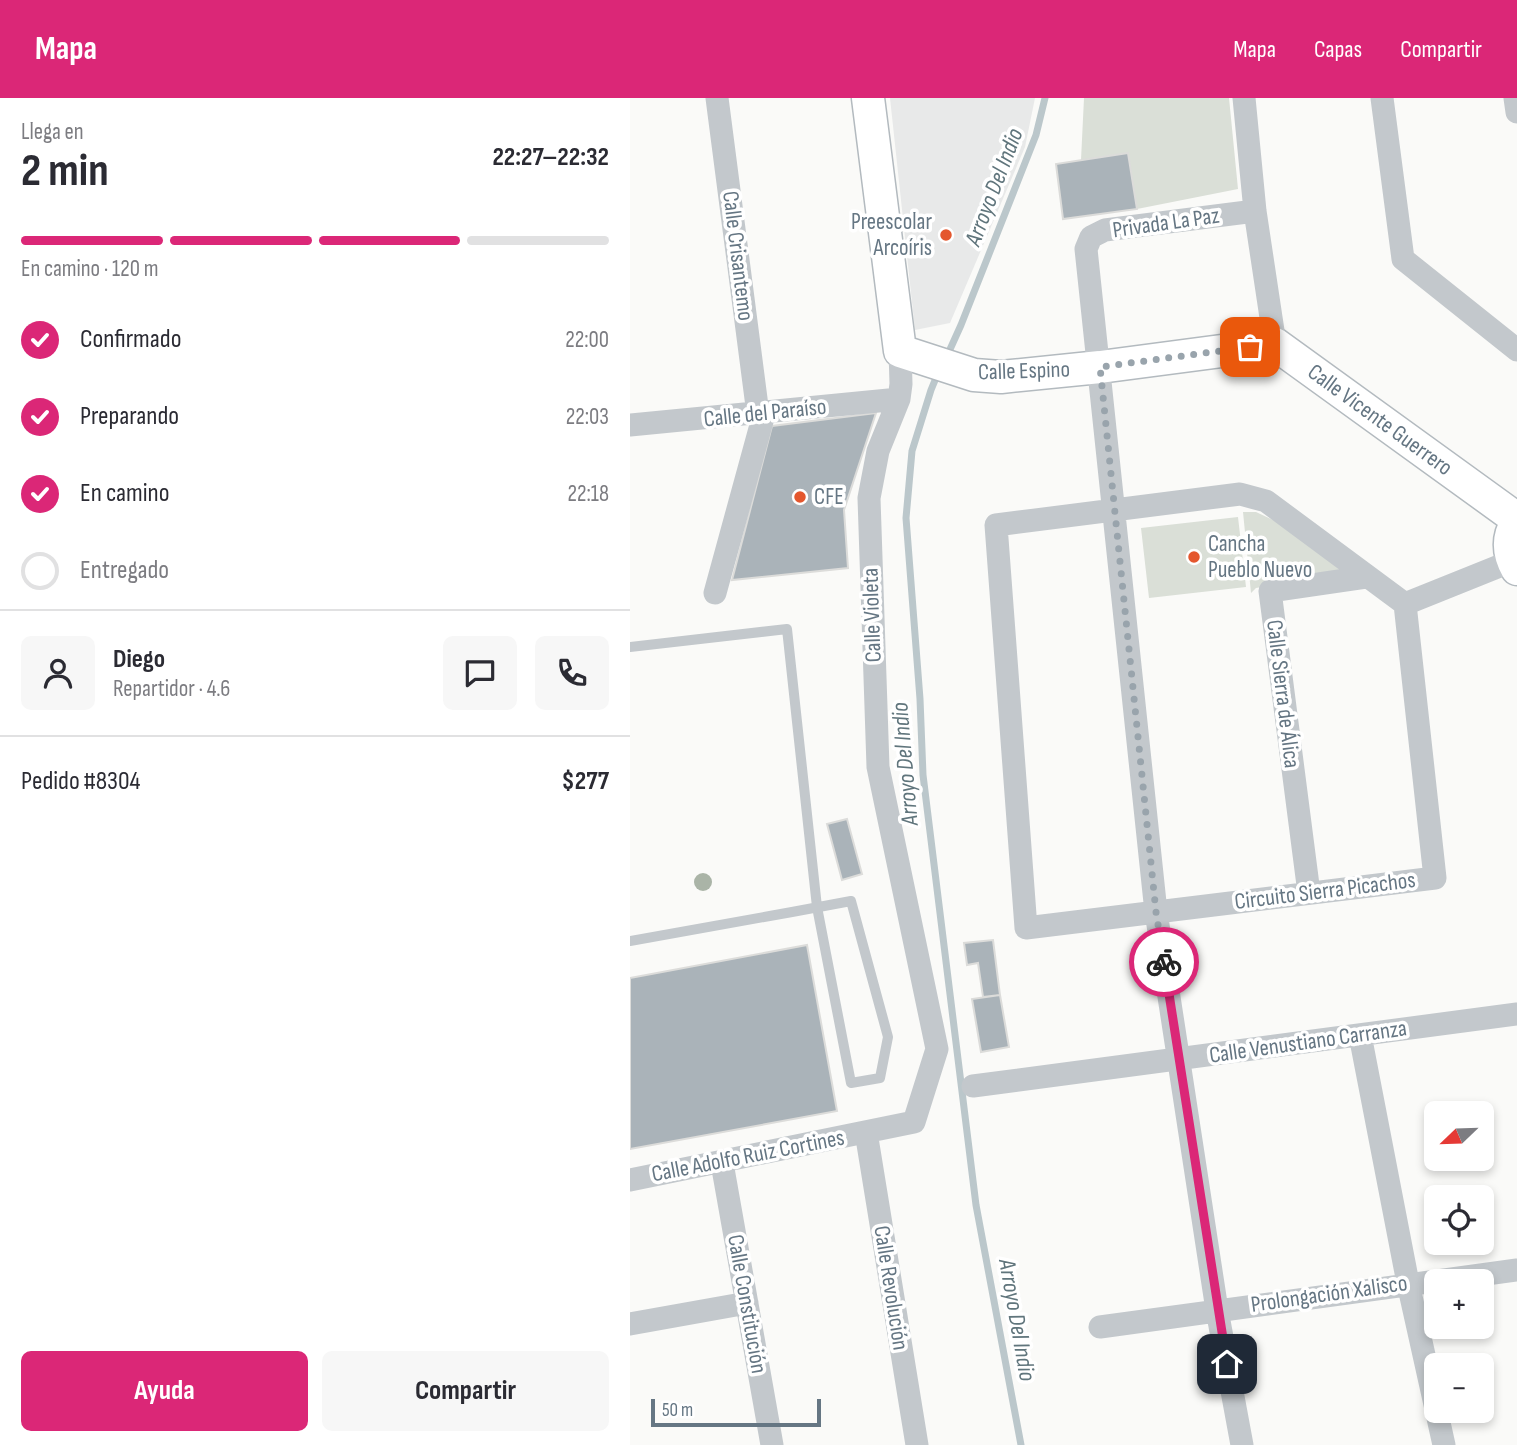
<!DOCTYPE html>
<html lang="es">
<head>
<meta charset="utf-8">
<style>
  body { margin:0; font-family:"Sofia Sans Condensed",sans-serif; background:#f7f7f7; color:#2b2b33; height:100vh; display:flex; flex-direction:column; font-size:26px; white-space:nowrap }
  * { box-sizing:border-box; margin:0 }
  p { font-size:23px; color:#7c7c81 }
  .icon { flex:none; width:38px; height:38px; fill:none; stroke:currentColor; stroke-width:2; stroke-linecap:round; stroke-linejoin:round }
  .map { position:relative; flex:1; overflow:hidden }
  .panel { display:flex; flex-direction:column; background:#fff; width:630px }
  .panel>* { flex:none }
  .needle { width:46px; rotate:247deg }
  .controls { position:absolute; left:794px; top:1003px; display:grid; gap:14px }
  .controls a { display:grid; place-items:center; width:70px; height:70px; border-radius:10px; background:#fff; box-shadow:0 4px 10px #0003; font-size:35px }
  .scale { position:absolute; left:21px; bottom:18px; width:170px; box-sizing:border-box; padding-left:7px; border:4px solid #657683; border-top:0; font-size:19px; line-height:24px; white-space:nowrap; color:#657683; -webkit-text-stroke:5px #fff; paint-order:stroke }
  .pin { position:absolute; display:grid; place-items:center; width:60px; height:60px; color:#fff; margin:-30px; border-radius:14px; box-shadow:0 4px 10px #0006 }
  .courier { position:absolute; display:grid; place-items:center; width:70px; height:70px; margin:-35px; border:5px solid #db2777; border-radius:50%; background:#fff; color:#222; box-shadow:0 2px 9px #0007 }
  .headline em { font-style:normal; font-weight:700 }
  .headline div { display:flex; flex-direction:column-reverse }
  .headline { display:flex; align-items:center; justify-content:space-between; height:119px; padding:0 21px }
  h1 { font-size:46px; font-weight:700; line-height:52px }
  .bar { display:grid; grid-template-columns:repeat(4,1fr); gap:10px 7px; align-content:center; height:84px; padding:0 21px }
  .bar i { height:9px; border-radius:5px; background:#e1e1e2 }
  .bar .selected { background:#db2777 }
  .bar p { grid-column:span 4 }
  .line { display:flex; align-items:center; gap:18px; padding:0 21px; border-top:2px solid #e1e1e2 }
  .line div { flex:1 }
  .round { display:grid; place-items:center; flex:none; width:74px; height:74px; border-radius:10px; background:#f7f7f7 }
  ol { padding:0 21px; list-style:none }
  li { display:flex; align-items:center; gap:21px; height:77px }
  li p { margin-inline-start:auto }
  li .icon { padding:7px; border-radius:50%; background:#db2777; color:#fff; stroke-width:4 }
  li:last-child { color:#7c7c81 }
  li i { width:38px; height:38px; border:4px solid #e1e1e2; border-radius:50% }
  .primary-button { display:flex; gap:14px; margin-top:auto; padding:14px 21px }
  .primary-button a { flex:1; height:80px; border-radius:10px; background:#db2777; color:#fff; font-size:28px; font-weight:700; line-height:80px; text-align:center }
  .primary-button a+a { background:#f7f7f7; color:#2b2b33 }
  header { display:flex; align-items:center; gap:42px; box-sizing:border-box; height:98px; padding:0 35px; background:#db2777; color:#fff }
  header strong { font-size:33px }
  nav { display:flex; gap:38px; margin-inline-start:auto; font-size:24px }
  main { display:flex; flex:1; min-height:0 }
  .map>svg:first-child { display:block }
  .built { fill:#e8e9e9 }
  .green { fill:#dadfd7 }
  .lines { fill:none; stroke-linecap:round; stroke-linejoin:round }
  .stream { stroke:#bbc7cb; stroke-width:7 }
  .building { fill:#aab3b9; stroke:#dcdcda; stroke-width:2 }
  .secondary-casing { stroke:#b3babf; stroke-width:35 }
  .lane { stroke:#c3c8cc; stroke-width:10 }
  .street { stroke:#c3c8cc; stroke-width:23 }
  .secondary { stroke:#fff; stroke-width:32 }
  .tree { fill:#aab4a7 }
  .done { stroke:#99a4ac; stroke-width:7; stroke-dasharray:0 12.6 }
  .route { stroke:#db2777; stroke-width:9 }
  .poi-dot { fill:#e4572e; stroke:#fff; stroke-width:2.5 }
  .labels { text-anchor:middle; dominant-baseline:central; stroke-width:7; stroke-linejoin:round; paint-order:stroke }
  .poi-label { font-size:23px; fill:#657683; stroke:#fff; text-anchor:start }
  .street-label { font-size:23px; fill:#657683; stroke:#fff }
  .water-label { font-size:24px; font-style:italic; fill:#60757c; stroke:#fff }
</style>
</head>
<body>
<header>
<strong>Mapa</strong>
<nav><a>Mapa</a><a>Capas</a><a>Compartir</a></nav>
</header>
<main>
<section class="panel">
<div class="headline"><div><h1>2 min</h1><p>Llega en</p></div><em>22:27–22:32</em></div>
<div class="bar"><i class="selected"></i><i class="selected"></i><i class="selected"></i><i></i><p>En camino · 120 m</p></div>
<ol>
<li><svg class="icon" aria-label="check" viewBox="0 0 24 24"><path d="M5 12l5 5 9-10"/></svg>Confirmado<p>22:00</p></li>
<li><svg class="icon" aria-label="check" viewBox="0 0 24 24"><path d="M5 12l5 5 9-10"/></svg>Preparando<p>22:03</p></li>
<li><svg class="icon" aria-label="check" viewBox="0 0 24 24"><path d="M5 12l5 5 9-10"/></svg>En camino<p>22:18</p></li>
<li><i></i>Entregado</li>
</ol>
<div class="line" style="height:126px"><a class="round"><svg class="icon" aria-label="person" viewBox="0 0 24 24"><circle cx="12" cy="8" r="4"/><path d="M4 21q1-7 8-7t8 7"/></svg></a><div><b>Diego</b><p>Repartidor · 4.6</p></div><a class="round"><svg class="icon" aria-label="chat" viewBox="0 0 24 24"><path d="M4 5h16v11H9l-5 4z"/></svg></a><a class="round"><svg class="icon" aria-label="phone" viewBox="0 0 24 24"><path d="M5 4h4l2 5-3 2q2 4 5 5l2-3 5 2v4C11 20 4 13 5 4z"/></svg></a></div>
<div class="line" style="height:91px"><div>Pedido #8304</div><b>$277</b></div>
<div class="primary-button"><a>Ayuda</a><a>Compartir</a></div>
</section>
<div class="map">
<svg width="887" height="1347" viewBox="0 0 887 1347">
  <rect width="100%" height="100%" fill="#fafaf8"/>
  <path class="built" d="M260,0h145l-10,49 -75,176 -35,7z"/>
  <path class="green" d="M454,0h145l9,91 -101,20 -9,-56 -47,7z
    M613,414h13l32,15 47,33 6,14 -85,14 -5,5z
    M608,419l8,70 -97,11 -8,-70z"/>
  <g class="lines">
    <path class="stream" d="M317,258l14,-31 75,-190 9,-37
      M308,275l-7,17 -19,61 -6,67 14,181 3,76 53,430 45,240"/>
  </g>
  <path class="building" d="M498,55l9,56 -74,10 -7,-55z
    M246,315l-32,97 4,58 -116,12 40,-154z
    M217,721l15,55 -20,6 -15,-56z
    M363,842l7,55 -17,2 -5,-34 -11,2 -3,-22z
    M177,847l30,166 -207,38v-171z
    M370,897l9,52 -28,5 -9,-53z"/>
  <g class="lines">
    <defs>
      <path id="secondary" d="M238,0l32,253 74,24 27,2 99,-10 175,-23 242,175
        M887,424c-10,16 -9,31 0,47"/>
    </defs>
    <use href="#secondary" class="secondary-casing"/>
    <path class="lane" d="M0,549l157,-18 30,278 34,176 29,-5 8,-41 -37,-136 -59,11 -162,29"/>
    <path class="street" d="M87,0l41,316
      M614,0l11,113 20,133
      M752,0l21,161 114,91
      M885,0l2,14
      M0,327l269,-26
      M610,396l26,7 139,103 30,274 -409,50 -30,-403z
      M85,495l49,-179
      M775,506l107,-43
      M679,795l-39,-302 96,-14
      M730,937l48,248 36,162
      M343,988l544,-72
      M236,1034l51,313
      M92,1065l50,282
      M0,1082l284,-58 23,-73 -59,-282 -9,-269 9,-47 21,-52 2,-15 -1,-33
      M0,1226l117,-21
      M470,1229l417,-57
      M612,1347l-25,-135 -61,-398 -70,-663 5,-12 14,-7 150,-19"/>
    <use href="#secondary" class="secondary"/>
  </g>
  <circle class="tree" cx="73" cy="784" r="9"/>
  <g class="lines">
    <path class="done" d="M534,864l-8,-50 -56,-545 150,-20"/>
    <path class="route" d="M534,864l63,402"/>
  </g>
  <g class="poi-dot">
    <circle cx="316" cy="137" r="7"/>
    <circle cx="170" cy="399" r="7"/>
    <circle cx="564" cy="459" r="7"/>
  </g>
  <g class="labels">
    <g class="poi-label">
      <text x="302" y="124" text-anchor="end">Preescolar<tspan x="302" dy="26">Arcoíris</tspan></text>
      <text x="184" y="399">CFE</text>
      <text x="578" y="446">Cancha<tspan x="578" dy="26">Pueblo Nuevo</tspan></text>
    </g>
    <g class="street-label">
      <text transform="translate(536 125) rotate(-8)">Privada La Paz</text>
      <text transform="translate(108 158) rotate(83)">Calle Crisantemo</text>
      <text transform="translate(394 273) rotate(-2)">Calle Espino</text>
      <text transform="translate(135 315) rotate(-6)">Calle del Paraíso</text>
      <text transform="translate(750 322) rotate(36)">Calle Vicente Guerrero</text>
      <text transform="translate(242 517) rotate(-92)">Calle Violeta</text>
      <text transform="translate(653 596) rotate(83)">Calle Sierra de Álica</text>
      <text transform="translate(695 793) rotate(-7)">Circuito Sierra Picachos</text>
      <text transform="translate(678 944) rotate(-8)">Calle Venustiano Carranza</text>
      <text transform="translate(118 1058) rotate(-11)">Calle Adolfo Ruiz Cortines</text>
      <text transform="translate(261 1190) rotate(81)">Calle Revolución</text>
      <text transform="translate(699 1196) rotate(-8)">Prolongación Xalisco</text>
      <text transform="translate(117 1206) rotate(80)">Calle Constitución</text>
    </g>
    <g class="water-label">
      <text transform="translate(364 89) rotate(-69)">Arroyo Del Indio</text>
      <text transform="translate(275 666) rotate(-95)">Arroyo Del Indio</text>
      <text transform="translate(387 1222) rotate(80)">Arroyo Del Indio</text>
    </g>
  </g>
</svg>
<div class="controls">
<a><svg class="needle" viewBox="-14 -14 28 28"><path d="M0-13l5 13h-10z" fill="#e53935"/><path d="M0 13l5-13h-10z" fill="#7c7c81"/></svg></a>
<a><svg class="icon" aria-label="locate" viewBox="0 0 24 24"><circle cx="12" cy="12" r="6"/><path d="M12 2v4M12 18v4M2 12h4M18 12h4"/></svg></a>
<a>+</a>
<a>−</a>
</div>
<div class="scale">50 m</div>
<div class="pin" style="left:620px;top:249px;background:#ea580c"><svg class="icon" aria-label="bag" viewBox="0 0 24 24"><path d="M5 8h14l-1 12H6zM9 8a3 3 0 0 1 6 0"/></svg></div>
<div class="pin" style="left:597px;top:1266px;background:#1f2937"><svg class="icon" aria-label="home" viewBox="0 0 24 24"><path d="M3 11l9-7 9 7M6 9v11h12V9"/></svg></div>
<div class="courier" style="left:534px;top:864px"><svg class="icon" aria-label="bike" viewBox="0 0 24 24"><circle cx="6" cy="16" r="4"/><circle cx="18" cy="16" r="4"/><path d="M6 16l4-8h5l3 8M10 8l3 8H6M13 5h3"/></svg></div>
</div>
</main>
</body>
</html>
